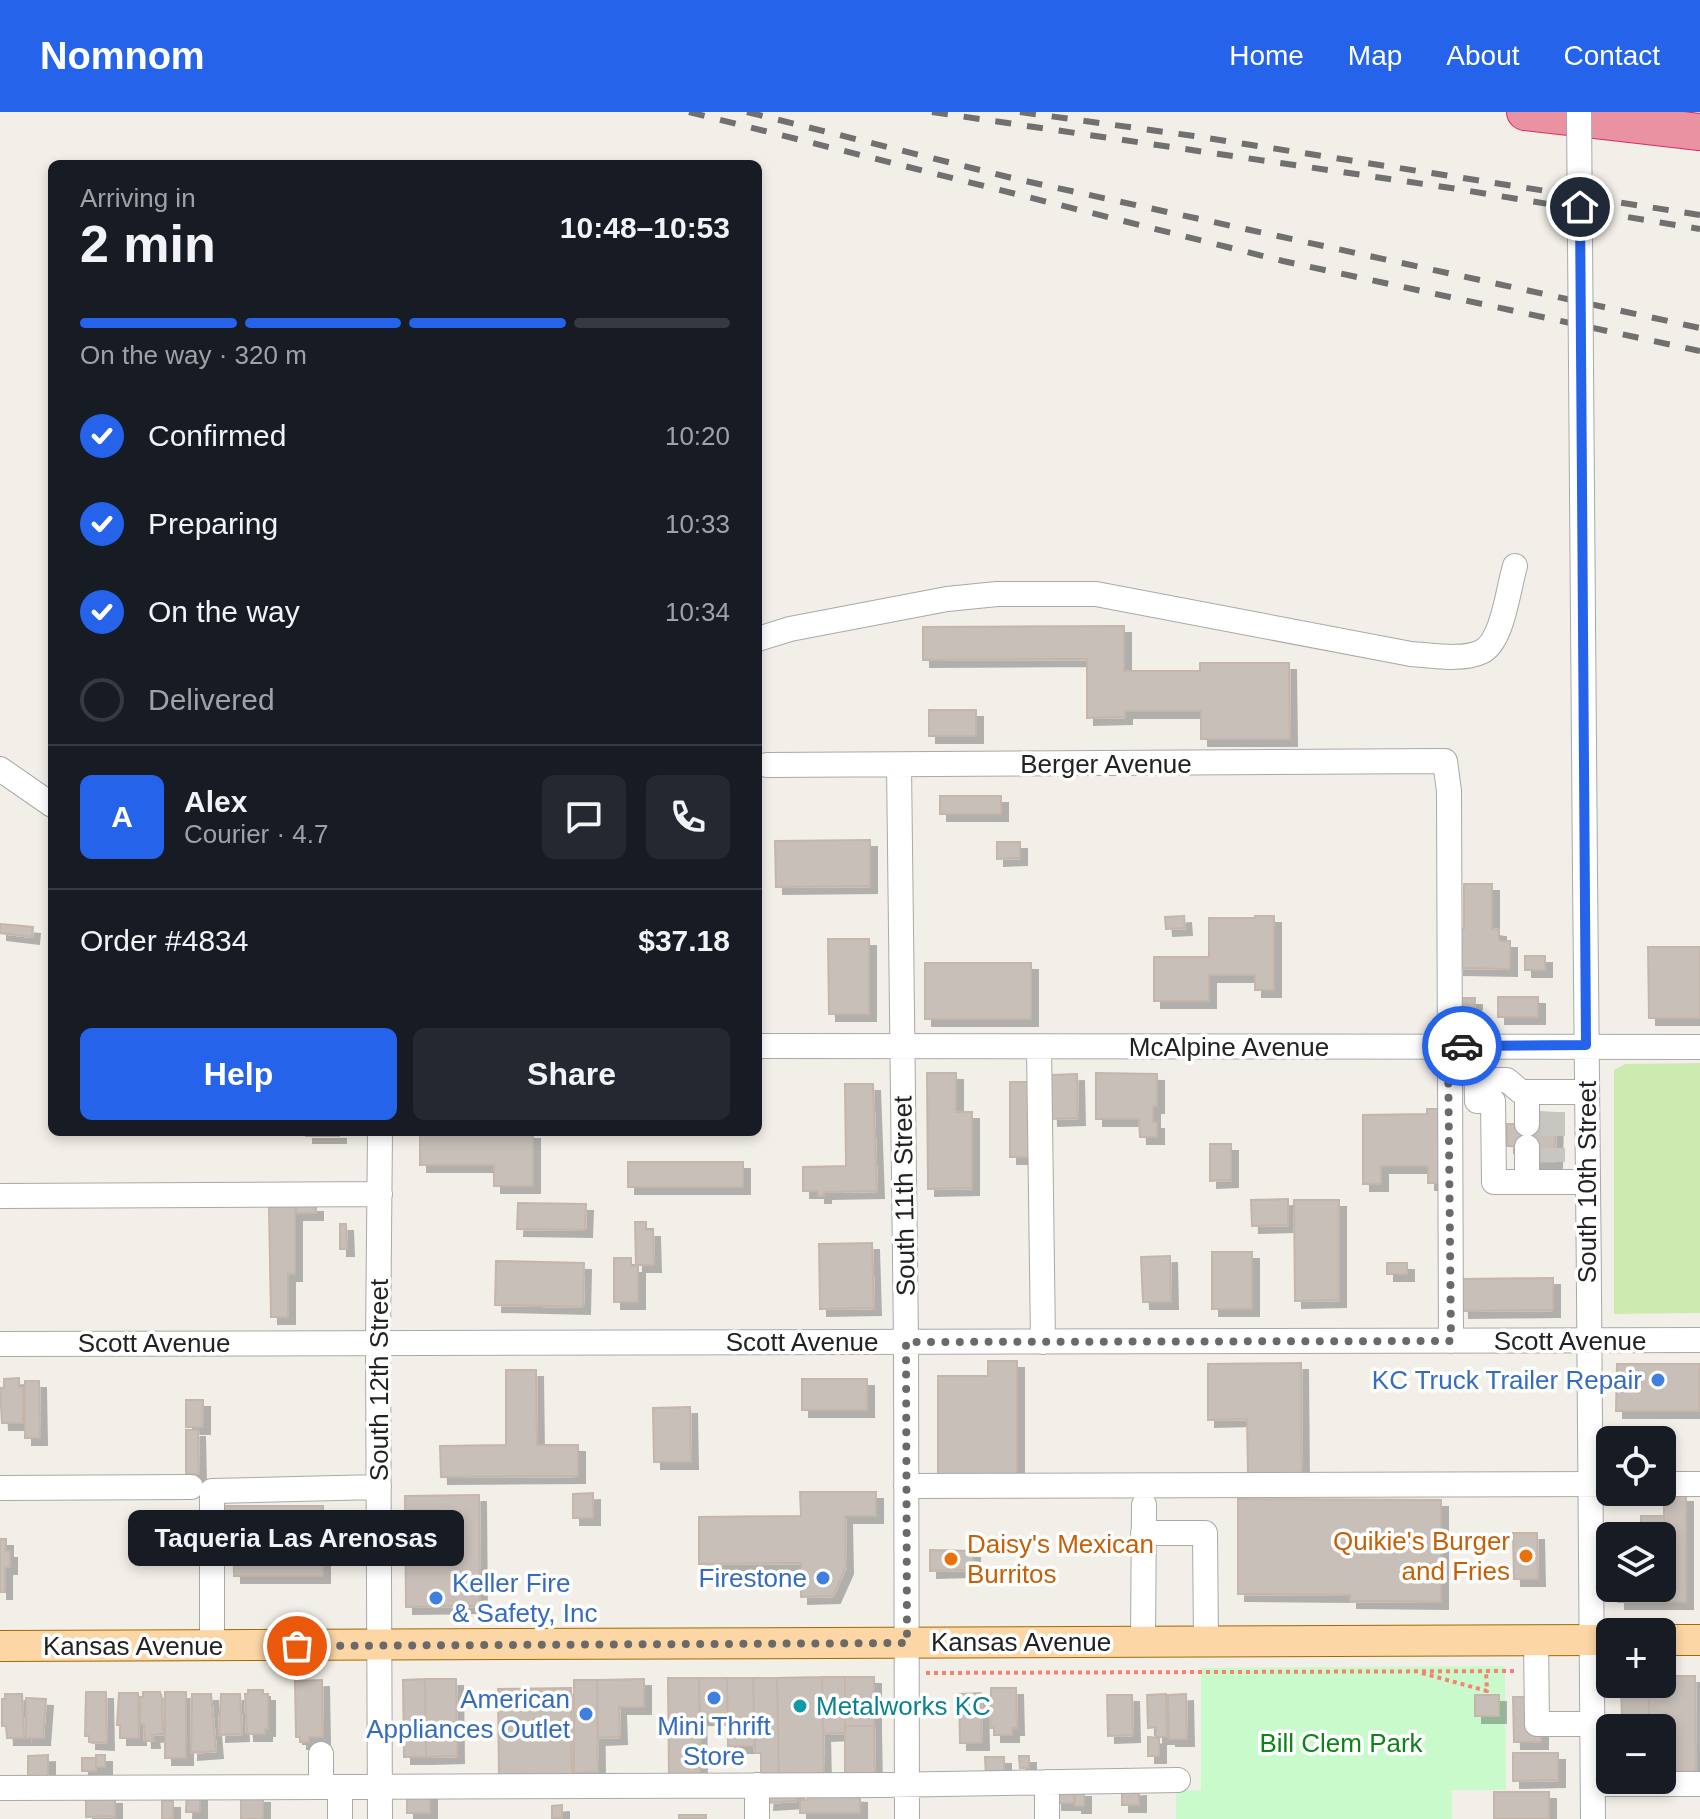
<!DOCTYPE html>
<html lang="en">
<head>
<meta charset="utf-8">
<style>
  body { margin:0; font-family:Helvetica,sans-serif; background:#242831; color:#f1f3f6; height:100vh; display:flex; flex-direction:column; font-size:30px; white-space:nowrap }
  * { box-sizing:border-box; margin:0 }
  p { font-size:26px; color:#9ea1a6 }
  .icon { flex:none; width:44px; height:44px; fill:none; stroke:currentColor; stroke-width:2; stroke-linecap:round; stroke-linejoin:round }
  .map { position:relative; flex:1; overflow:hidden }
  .side { position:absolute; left:48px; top:48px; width:714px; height:976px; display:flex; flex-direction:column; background:#171b24; border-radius:12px; box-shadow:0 4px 12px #0003 }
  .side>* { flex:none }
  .tools { position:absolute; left:1596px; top:1314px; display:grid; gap:16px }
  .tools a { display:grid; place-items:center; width:80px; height:80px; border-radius:12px; background:#171b24; box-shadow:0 4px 12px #0003; font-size:40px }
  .pin { position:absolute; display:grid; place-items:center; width:68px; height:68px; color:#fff; margin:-34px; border:4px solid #fff; border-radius:50%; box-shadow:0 2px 8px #0007 }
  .courier { position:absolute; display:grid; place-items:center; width:80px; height:80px; margin:-40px; border:6px solid #2563eb; border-radius:50%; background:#fff; color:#222; box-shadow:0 2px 10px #0007 }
  .bubble { position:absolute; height:56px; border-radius:12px; background:#171b24; box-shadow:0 4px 12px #0003; font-size:26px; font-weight:800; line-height:56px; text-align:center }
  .head em { font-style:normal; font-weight:800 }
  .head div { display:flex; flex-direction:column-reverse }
  .head { display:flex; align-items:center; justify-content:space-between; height:136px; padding:0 32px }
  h1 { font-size:52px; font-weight:800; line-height:60px }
  .bar { display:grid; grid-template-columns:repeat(4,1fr); gap:12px 8px; align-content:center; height:96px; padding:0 32px }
  .bar i { height:10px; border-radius:6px; background:#363941 }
  .bar .selected { background:#2563eb }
  .bar p { grid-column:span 4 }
  .line { display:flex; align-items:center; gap:20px; padding:0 32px; border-top:2px solid #363941 }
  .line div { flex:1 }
  .round { display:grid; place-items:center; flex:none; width:84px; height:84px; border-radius:12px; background:#242831 }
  ol { padding:0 32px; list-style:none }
  li { display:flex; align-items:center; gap:24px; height:88px }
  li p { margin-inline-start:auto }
  li .icon { padding:8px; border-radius:50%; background:#2563eb; color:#fff; stroke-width:4 }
  li:last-child { color:#9ea1a6 }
  li i { width:44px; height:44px; border:4px solid #363941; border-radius:50% }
  .primary-button { display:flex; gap:16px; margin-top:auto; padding:16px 32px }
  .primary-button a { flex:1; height:92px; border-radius:12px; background:#2563eb; color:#fff; font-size:32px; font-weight:800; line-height:92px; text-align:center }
  .primary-button a+a { background:#242831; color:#f1f3f6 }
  header { display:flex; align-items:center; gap:48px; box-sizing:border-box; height:112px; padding:0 40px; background:#2563eb; color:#fff }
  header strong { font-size:38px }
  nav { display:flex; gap:44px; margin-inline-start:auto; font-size:28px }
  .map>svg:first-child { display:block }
  .grass { fill:#cdebb0 }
  .park { fill:#c8facc }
  .building { fill:#c7bfb8; stroke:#c4b6ab; stroke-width:2; filter:url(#shadow) }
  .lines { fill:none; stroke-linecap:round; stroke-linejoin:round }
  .minor-tunnel { stroke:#c8c6c1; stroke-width:24; stroke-dasharray:24 12; stroke-linecap:butt }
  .minor-casing { stroke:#a9a9a9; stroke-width:26 }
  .major-casing { stroke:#a06b00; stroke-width:32 }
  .highway-casing { stroke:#dc2a67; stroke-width:38 }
  .path { stroke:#fa8072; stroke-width:4; stroke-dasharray:4 4; stroke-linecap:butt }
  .minor { stroke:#fff; stroke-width:24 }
  .major { stroke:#fcd6a4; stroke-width:30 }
  .highway { stroke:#e892a2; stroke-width:36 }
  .rail { stroke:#707070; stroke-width:6; stroke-dasharray:16 16; stroke-linecap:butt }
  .minor-bridge-casing { stroke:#a9a9a9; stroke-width:26; stroke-linecap:butt }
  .minor-bridge { stroke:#fff; stroke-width:24 }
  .done { stroke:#6b6a68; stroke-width:8; stroke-dasharray:0 14.4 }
  .route { stroke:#2563eb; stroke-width:10 }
  .shop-dot { fill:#3f7fe0; stroke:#fff; stroke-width:3 }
  .food-dot { fill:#e8710a; stroke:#fff; stroke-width:3 }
  .culture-dot { fill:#0f9aa8; stroke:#fff; stroke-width:3 }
  .labels { text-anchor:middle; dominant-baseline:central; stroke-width:7; stroke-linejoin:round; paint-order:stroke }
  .street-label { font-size:26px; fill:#222; stroke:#fff }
  .shop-label { font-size:26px; fill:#366cbe; stroke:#fff; text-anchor:end }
  .food-label { font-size:26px; fill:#c56008; stroke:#fff; text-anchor:end }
  .culture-label { font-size:26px; fill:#0d838f; stroke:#fff; text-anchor:start }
  .park-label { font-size:26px; fill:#0c8416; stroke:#fff }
</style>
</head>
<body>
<header>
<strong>Nomnom</strong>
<nav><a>Home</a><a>Map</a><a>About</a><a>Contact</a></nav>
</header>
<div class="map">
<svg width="1700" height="1707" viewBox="0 0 1700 1707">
  <defs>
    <filter id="shadow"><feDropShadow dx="7" dy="7" stdDeviation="0" flood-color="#0004"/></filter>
  </defs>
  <rect width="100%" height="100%" fill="#f2efe9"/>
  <path class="grass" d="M1700,951v250l-86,1v-244l11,-6z"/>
  <path class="park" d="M1505,1554l1,124h-54v29h-276v-28l25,-1v-122z"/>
  <path class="building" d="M1124,514v45h76v-8h89l1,76h-89v-28h-76v6l-38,1v-59l-164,1v-33z
    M929,598h47v26h-47z
    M940,684h61v18h-61z
    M870,728v46l-94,1 -1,-46z
    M997,730h23v16l-23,1z
    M1464,772h28v45l7,1v11h11v28l-53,-1v-39h7z
    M1184,804l1,12 -19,1 -1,-12z
    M1255,804h19v74h-19v-15h-46v26h-55v-44h55v-39h46z
    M0,812l33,3 -1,10 -32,-4z
    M828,827h41v75h-40z
    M1648,835h52v71h-51z
    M1525,844h20v14h-20z
    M925,851h106v56h-106z
    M1498,885h40v20h-40z
    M1456,886h19l-1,18h-6l-1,4 -11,-1z
    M927,961h29v39h16v76l-44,1z
    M1096,961l61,1v32h-4v16h4v15h-17l-1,-18h-43z
    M1077,962l1,44 -27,1 -1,-44z
    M1010,970h24v75h-24z
    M845,972h28l4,107 -53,1v4h-6v-5h-15v-24l43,-1z
    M1427,997h11v10h7v64h-17v-17h-47v18h-18v-69l64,-1z
    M1534,1000l22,1 -1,49h-21v-15l-27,-1v-22h27z
    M306,1020h33v4h-33z
    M420,1020h113v54h-39v-21h-74z
    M1210,1032h21v36l-21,1z
    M628,1050h115v25h-115z
    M1288,1087v26l-36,1 -1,-26z
    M1294,1088h45v100l-44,1z
    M518,1091l68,1 -1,26 -68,-1z
    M296,1093h20v8h-20z
    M295,1094v68h-7v43h-17l-2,-110z
    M635,1110h11v8h7l1,35h-18z
    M340,1112h6l1,25h-7z
    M872,1131l2,65 -54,1 -1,-65z
    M1212,1140h40v57h-40z
    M1170,1144l1,46h-28l-2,-45z
    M614,1146h17v8h7v36h-24z
    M496,1149l88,2 -1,44 -88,-2z
    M1387,1151h20v11h-20z
    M1553,1166v32l-91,1 -1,-32z
    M988,1249h29v116h-79v-101h50z
    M1301,1251l1,112h-54l-1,-56 -39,1v-56z
    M1617,1252h83l-1,47h-83z
    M506,1258h30l1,75h41v31l-137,1 -1,-31 66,-1z
    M19,1266v9h4v36h-21l-2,-35h4v-9z
    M802,1267h65v31h-65z
    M25,1269h14l1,57h-15z
    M186,1288h17v27h-17z
    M690,1295l1,55h-37l-1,-54z
    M186,1318h12l1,44h-13z
    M800,1380h76v24h-31l1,51 -13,29 -32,1v-34l-102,1v-47l102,-1z
    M593,1381v25h-20v-24z
    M479,1383l1,111 -74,1 -1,-111z
    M1664,1383h22v107h-22z
    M1238,1387l203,1v102l-91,-1v-6l-112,-1z
    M225,1394h98v70h-89l-1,-58h-8z
    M1641,1404h23v86h-46v-14h44v-52h-21z
    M1513,1421h24l1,46h-24z
    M0,1427h6v12h4v16h-5v25h-5z
    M930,1438l43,1v16h-8v3l-35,1z
    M1662,1564h33l1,103h-34v-51h-13v-44h13z
    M822,1565l2,99 -45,1 -2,-99z
    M822,1565h23v56l-22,1z
    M845,1565h29v49h-29z
    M668,1566h31l1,99h-31z
    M699,1566h28v40h-27z
    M727,1566h26l2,68h-27z
    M753,1566h24l2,99h-18v-24h-6z
    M425,1567l1,78h-22l-1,-77z
    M425,1567h31l1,77 -31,1z
    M644,1567v28h-25l1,30 -22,1 -1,-58z
    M322,1568l1,57h-14v5h-9v-5h-4l-1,-56z
    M574,1568h23l1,92 -24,1z
    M1621,1572h28v38h-27z
    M571,1576l1,91h-73l-1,-90z
    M991,1576h25l1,40h-5v7h-18v-7h-4z
    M248,1578h15v4h5v35h-3v5h-18l-2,-40h3z
    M86,1580h20l1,51 -18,-1v-6h-4z
    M143,1580h17l2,6 1,36 -11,1 1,6h-8l-1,-17h-4v-27h3z
    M165,1580h21v66h-21z
    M119,1581h19l1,45h-19v-13h-3z
    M981,1581l1,50h-22l-1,-49z
    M5,1582h17l2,44h-17l-1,-12h-4v-27h3z
    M192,1582h19l5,57 -25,2z
    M221,1582h19l2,40 -23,1z
    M1166,1582l1,43h-11v-10l-8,1 -1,-33z
    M1186,1582l1,45h-18l-1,-44z
    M1107,1583h25l1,40 -25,1z
    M1475,1583h24v21h-24z
    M1513,1585h14l14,31v14h-27z
    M26,1586l20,1 -3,39h-17z
    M845,1614h29l1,51h-30z
    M1148,1625l11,1v18h-11z
    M1513,1641h45v27l-45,1z
    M48,1643v23h-20v-22z
    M96,1643h9v12h-9z
    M1019,1644h10v12h-9z
    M985,1645h19v21h-18z
    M82,1646h14v13h-14z
    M1139,1677v16h-17v-15z
    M1055,1678h19v13h-19z
    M1075,1678h9v16h-9z
    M768,1679h29v10l-30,2z
    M187,1680l13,1v19h-14z
    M1494,1680h55v27h-55z
    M407,1681h23v20h-23z
    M808,1681l52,3v17h-60v-13h8z
    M241,1684h22v23h-22z
    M86,1685h29v19l-29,1z
    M162,1689h11v18h-11z
    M562,1693v13h-10v-12z
    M679,1703h27v4h-27z"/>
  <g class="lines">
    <path class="minor-tunnel" d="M1553,1000v50"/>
    <defs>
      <path id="minor" d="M758,527l32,-10 157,-30 50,-5h99l315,60c20,1 51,7 70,-2 22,-10 27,-63 34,-86
        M767,653l678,-4 4,30 2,550
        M899,653l7,577 1,477
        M0,657l52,36
        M1585,762c2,315 8,630 8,945
        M758,934l942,1
        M1476,934l1,55h16l1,81h93
        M1039,935l4,295
        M1477,968h30l14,12h65
        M1527,1012v-32
        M1527,1035v35
        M0,1084l380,-2
        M0,1232l1700,-4
        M1662,1372h38
        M906,1374l704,-2
        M0,1376l191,-1
        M1143,1421h62l1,109
        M1536,1528l1,84h56
        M1143,1530l1,-137
        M212,1533v-154l167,-4
        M321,1642v33
        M1047,1670v37
        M1593,1672h107
        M757,1673v34
        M340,1675v32
        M0,1676l883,-3 295,-5
        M380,1707l-2,-476 2,-211"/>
      <path id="major" d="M1662,1528h38
        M0,1534l1610,-6"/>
      <path id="highway" d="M1525,0l175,20"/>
    </defs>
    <use href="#minor" class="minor-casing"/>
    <use href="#major" class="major-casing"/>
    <use href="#highway" class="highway-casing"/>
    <path class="path" d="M926,1561l591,-2
      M1422,1561l65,18 -1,-19"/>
    <use href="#minor" class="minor"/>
    <use href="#major" class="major"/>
    <use href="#highway" class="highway"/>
    <path class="rail" d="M689,0l594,149 417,90
      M747,0l269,67 684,149
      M932,0l519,76 249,41
      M1020,0l174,24 506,79"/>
    <defs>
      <path id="minor-bridge" d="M1579,0l6,762"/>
    </defs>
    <use href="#minor-bridge" class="minor-bridge-casing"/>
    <use href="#minor-bridge" class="minor-bridge"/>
  </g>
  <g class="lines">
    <path class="done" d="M297,1534l610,-3 -1,-301 545,-1 -3,-295h14"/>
    <path class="route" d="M1462,934l124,-1 -6,-838"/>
  </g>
  <g class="shop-dot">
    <circle cx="1658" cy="1268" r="8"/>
    <circle cx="823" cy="1466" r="8"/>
    <circle cx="436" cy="1486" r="8"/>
    <circle cx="714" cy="1586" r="8"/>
    <circle cx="586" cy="1602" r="8"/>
  </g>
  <g class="food-dot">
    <circle cx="1526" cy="1444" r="8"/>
    <circle cx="951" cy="1447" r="8"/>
  </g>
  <circle class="culture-dot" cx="800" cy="1594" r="8"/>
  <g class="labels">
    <g class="street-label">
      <text x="1106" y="652">Berger Avenue</text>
      <text x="1229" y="935">McAlpine Avenue</text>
      <text transform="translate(1587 1070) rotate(-90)">South 10th Street</text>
      <text transform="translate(904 1084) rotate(-91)">South 11th Street</text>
      <text x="1570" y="1229">Scott Avenue</text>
      <text x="802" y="1230">Scott Avenue</text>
      <text x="154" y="1231">Scott Avenue</text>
      <text transform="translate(379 1268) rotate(-90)">South 12th Street</text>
      <text x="1021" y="1530">Kansas Avenue</text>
      <text x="133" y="1534">Kansas Avenue</text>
    </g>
    <g class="shop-label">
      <text x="1642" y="1268">KC Truck Trailer Repair</text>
      <text x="807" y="1466">Firestone</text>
      <text x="452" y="1471" text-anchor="start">Keller Fire<tspan x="452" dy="30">&amp; Safety, Inc</tspan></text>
      <text x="570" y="1587">American<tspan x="570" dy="30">Appliances Outlet</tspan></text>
      <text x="714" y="1614" text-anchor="middle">Mini Thrift<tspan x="714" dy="30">Store</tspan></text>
    </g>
    <g class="food-label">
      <text x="1510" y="1429">Quikie's Burger<tspan x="1510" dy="30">and Fries</tspan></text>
      <text x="967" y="1432" text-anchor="start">Daisy's Mexican<tspan x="967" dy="30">Burritos</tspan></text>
    </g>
    <g class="culture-label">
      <text x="816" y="1594">Metalworks KC</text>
    </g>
    <g class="park-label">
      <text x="1341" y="1631">Bill Clem Park</text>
    </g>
  </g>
</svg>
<div class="tools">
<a><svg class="icon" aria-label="locate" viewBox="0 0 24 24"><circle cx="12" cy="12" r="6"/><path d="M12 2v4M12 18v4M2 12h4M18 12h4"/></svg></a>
<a><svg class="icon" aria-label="layers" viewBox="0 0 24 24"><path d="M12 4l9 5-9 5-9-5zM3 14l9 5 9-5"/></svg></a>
<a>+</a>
<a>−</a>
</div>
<div class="pin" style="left:297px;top:1534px;background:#ea580c"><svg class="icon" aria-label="bag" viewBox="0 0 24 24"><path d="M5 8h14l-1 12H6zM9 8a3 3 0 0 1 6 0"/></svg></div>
<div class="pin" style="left:1580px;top:95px;background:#1f2937"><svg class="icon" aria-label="home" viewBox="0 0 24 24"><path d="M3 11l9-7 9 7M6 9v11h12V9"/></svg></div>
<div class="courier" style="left:1462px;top:934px"><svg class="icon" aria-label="car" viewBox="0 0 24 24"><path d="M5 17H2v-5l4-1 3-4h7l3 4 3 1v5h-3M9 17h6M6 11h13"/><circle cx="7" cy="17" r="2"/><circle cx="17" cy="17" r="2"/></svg></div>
<div class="bubble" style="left:128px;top:1398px;width:336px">Taqueria Las Arenosas</div>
<section class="side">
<div class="head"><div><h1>2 min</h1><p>Arriving in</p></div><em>10:48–10:53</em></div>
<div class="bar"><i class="selected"></i><i class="selected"></i><i class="selected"></i><i></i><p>On the way · 320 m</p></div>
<ol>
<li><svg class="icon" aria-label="check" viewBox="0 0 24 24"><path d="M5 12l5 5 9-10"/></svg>Confirmed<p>10:20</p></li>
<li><svg class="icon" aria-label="check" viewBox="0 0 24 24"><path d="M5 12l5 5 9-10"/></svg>Preparing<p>10:33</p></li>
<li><svg class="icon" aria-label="check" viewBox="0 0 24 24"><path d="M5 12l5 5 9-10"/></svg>On the way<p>10:34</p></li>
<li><i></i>Delivered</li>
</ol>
<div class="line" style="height:144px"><b class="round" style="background:#2563eb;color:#fff">A</b><div><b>Alex</b><p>Courier · 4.7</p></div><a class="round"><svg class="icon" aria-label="chat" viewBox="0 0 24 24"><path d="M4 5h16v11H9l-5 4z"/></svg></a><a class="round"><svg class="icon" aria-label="phone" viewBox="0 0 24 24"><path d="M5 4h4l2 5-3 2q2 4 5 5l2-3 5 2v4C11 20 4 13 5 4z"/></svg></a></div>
<div class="line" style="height:104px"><div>Order #4834</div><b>$37.18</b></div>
<div class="primary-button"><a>Help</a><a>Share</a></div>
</section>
</div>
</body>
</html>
